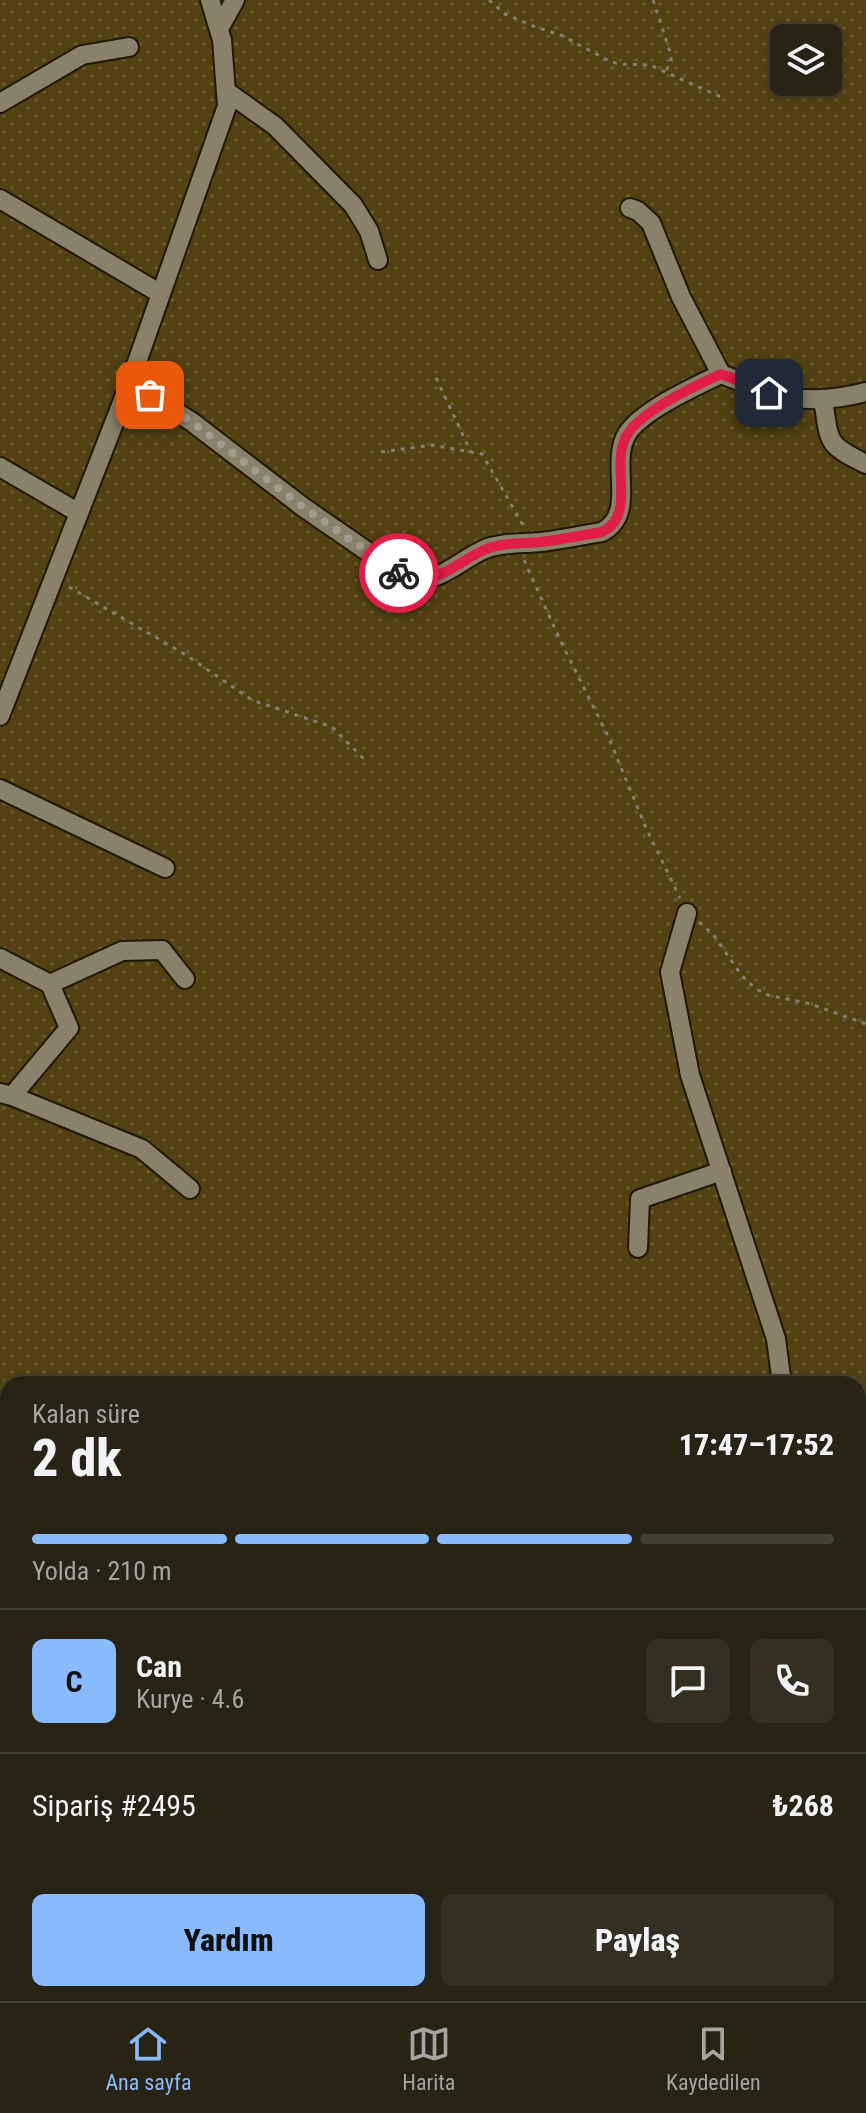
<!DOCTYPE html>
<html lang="tr">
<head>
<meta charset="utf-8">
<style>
  body { margin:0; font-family:"Roboto Condensed",sans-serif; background:#342f22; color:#f1f3f6; height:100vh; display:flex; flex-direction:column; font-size:30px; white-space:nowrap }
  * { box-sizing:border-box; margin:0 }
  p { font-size:26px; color:#a5a4a0 }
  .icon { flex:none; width:44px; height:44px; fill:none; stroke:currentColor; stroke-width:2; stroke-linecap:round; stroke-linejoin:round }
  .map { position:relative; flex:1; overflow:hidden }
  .drawer { position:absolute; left:0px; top:1376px; width:866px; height:626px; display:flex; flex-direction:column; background:#282314; border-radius:24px 24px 0 0; box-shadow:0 4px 12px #0003,0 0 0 2px #444034 }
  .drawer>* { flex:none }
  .fabs { position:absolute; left:770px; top:24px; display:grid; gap:16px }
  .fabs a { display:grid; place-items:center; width:72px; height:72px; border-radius:12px; background:#282314; box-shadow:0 4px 12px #0003,0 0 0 2px #444034; font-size:40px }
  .pin { position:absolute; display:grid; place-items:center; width:68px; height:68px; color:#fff; margin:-34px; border-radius:16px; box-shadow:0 4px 12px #0006 }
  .courier { position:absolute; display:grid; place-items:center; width:80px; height:80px; margin:-40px; border:6px solid #e11d48; border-radius:50%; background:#fff; color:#222; box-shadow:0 2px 10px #0007 }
  .head em { font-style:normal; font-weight:800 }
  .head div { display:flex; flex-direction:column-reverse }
  .head { display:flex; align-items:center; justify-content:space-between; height:136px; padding:0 32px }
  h1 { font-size:52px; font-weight:800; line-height:60px }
  .bar { display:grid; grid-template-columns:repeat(4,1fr); gap:12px 8px; align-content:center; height:96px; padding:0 32px }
  .bar i { height:10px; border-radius:6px; background:#444034 }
  .bar .on { background:#89bafc }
  .bar p { grid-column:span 4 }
  .line { display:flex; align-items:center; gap:20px; padding:0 32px; border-top:2px solid #444034 }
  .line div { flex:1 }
  .round { display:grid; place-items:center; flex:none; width:84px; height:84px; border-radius:12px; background:#342f22 }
  .primary-button { display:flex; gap:16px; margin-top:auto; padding:16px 32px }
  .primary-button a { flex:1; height:92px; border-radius:12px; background:#89bafc; color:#111; font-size:32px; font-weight:800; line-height:92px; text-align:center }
  .primary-button a+a { background:#342f22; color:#f1f3f6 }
  .dock { display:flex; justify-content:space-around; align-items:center; height:112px; border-top:2px solid #444034; background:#282314; font-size:22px; color:#a5a4a0 }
  .dock a { display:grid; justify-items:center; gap:4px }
  .dock .on { color:#89bafc }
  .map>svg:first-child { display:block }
  .grass { fill:url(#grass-dots); fill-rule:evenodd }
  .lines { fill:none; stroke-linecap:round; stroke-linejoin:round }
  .minor-casing { stroke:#1e1704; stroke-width:22 }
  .path { stroke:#837e6d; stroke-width:3; stroke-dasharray:4 6; stroke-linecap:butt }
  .minor { stroke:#8a816b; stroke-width:18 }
  .done { stroke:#a19c8d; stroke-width:8; stroke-dasharray:0 14.4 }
  .route { stroke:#e11d48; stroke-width:10 }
</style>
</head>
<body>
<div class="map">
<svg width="866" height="2001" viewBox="0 0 866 2001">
  <defs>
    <pattern id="grass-dots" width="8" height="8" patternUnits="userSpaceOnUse" patternTransform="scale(2)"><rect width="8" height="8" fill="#534211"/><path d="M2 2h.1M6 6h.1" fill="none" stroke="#6b5d32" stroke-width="1.8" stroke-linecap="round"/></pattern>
  </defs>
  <rect width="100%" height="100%" fill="#362f1b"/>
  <path class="grass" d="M0,0h866v2001h-866zM784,38h44v44h-44zM8,1384h850v610h-850z"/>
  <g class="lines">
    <defs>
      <path id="minor" d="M219,29l16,-29
        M226,91l49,35 78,79 16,26 9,29
        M0,103l82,-48 47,-8
        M0,199l161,95
        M630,208l8,3 13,12 30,74 40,77c56,22 84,34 145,18
        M130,382l62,40 111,85 97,67c36,16 55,-12 85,-25 18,-7 37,-5 56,-7 20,-2 41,-7 61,-10 36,-19 7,-68 25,-98 14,-23 69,-48 94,-60
        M823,399c7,44 2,45 43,65
        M0,467l79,46
        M0,716l130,-334 97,-276 -5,-66 -12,-40
        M0,789l165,79
        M687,913l-17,59 20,103 86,264 6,45
        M0,958l50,26 19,44 -57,68
        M50,984l72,-33 40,-1 23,29
        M0,1093l12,3 130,53 48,40
        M638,1248l2,-49 82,-28
        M0,1479l8,4
        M858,1800l8,-9
        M858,1897l2,104
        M0,1904l8,-2"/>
    </defs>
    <use href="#minor" class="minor-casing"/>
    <path class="path" d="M489,0l16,14 28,12 30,10 46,25 10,3 31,1 73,33
      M653,0l18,55v6l-5,10
      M436,378l35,74
      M381,452l51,-7 50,9 41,71
      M524,560l36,80 48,96 38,92 34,70
      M69,587l117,68 66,45 80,27 34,34
      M699,922l14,12 29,42 14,13 12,6 43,9 55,20"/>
    <use href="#minor" class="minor"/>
  </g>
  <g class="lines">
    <path class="done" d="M150,395l42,27 111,85 96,66"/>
    <path class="route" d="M399,573c35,18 55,-10 85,-23 18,-8 37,-6 56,-8 21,-2 42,-7 62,-10 36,-18 7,-68 25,-97 14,-24 68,-49 94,-61l48,19"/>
  </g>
</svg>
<div class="fabs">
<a><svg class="icon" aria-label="layers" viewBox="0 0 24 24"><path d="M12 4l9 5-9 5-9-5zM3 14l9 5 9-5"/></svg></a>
</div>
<div class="pin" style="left:150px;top:395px;background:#ea580c"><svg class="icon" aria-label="bag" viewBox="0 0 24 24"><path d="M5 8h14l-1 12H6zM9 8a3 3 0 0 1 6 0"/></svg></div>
<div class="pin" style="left:769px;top:393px;background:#1f2937"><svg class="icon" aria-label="home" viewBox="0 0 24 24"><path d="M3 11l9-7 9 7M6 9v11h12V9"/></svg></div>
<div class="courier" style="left:399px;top:573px"><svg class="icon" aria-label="bike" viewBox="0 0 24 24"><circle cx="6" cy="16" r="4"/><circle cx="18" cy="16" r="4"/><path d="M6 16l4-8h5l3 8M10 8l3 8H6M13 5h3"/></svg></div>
<section class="drawer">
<div class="head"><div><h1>2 dk</h1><p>Kalan süre</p></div><em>17:47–17:52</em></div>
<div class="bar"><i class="on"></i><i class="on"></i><i class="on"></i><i></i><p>Yolda · 210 m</p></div>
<div class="line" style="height:144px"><b class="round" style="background:#89bafc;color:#111">C</b><div><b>Can</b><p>Kurye · 4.6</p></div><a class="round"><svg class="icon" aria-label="chat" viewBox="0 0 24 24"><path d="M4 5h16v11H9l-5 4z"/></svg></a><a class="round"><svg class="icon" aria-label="phone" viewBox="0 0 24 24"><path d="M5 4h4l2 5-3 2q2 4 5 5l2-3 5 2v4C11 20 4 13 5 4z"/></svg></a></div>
<div class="line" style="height:104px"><div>Sipariş #2495</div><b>₺268</b></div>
<div class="primary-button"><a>Yardım</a><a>Paylaş</a></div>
</section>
</div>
<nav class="dock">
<a class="on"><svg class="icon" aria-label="home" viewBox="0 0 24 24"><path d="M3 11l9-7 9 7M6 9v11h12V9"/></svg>Ana sayfa</a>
<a><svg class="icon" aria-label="map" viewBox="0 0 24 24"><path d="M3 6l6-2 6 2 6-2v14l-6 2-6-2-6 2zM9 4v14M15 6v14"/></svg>Harita</a>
<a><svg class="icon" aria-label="saved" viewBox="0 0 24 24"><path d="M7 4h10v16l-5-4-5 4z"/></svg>Kaydedilen</a>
</nav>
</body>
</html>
